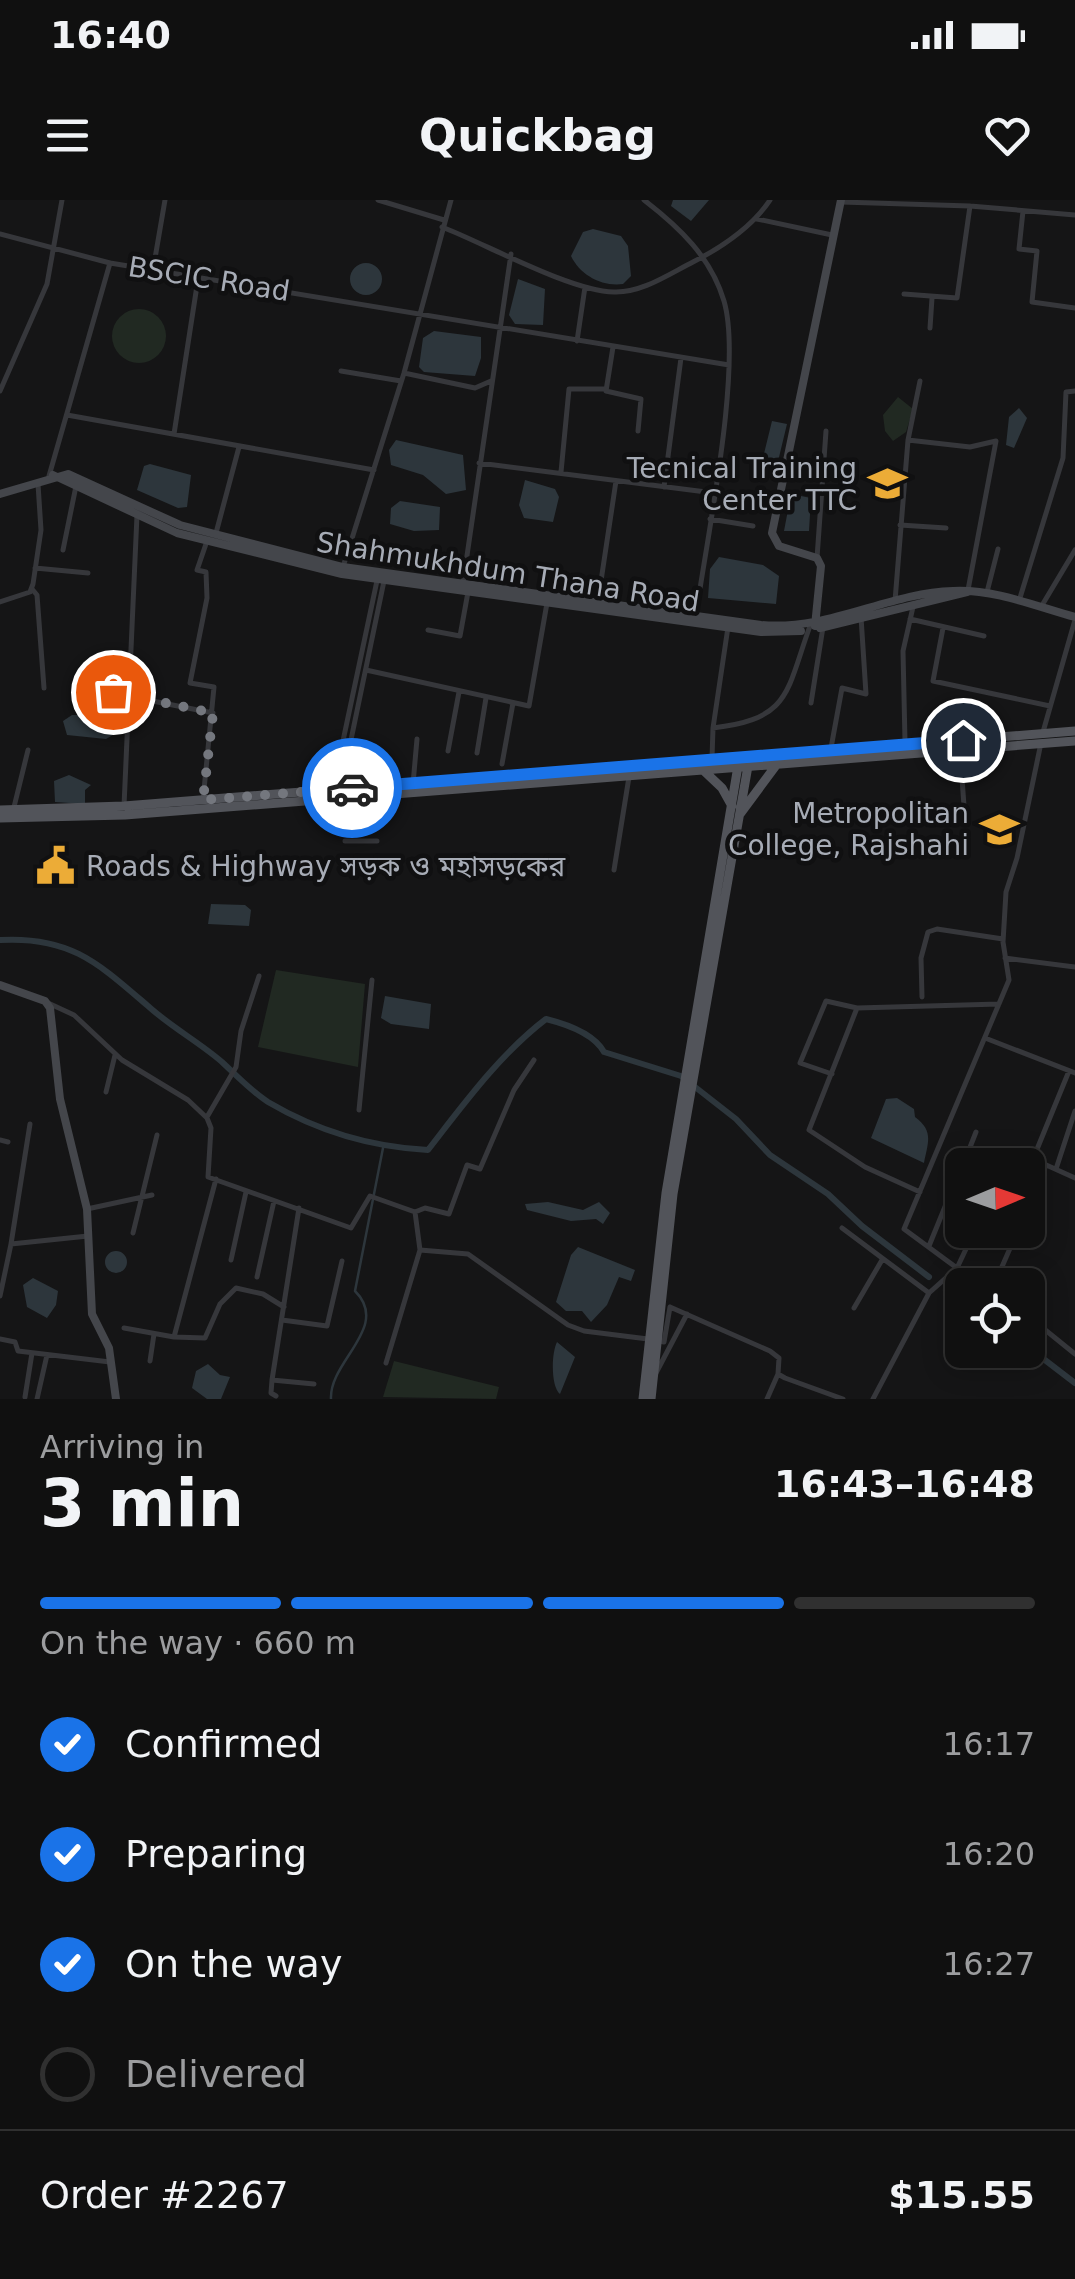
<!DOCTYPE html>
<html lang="en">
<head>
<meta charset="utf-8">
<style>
  body { margin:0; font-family:"DejaVu Sans","Noto Sans Bengali",sans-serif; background:#191919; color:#f1f3f6; height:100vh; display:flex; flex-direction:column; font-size:38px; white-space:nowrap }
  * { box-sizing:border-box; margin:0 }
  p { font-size:32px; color:#9c9d9f }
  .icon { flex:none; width:55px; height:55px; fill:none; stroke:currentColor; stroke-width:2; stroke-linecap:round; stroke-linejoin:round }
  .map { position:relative; height:1199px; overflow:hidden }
  .drawer { display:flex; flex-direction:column; background:#101010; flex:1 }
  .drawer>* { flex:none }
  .needle { width:65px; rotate:88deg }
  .fabs { position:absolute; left:945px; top:948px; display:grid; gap:20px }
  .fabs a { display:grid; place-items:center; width:100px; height:100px; border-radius:15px; background:#101010; box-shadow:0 5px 25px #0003,0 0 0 2px #303030; font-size:50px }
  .pin { position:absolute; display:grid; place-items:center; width:85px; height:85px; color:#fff; margin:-42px; border:5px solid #fff; border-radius:50%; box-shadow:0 2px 10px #0007 }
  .courier { position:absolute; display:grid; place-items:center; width:100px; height:100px; margin:-50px; border:8px solid #1a73e8; border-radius:50%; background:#fff; color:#222; box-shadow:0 2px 12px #0007 }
  .head em { font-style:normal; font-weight:600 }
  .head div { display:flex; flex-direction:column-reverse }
  .head { display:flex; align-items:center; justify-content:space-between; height:170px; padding:0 40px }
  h1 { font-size:65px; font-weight:600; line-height:75px }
  .bar { display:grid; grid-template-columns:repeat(4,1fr); gap:15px 10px; align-content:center; height:120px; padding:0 40px }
  .bar i { height:12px; border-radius:8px; background:#303030 }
  .bar .selected { background:#1a73e8 }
  .bar p { grid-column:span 4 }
  .line { display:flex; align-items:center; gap:25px; padding:0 40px; border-top:2px solid #303030 }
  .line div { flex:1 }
  ol { padding:0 40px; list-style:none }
  li { display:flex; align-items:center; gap:30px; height:110px }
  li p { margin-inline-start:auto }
  li .icon { padding:10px; border-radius:50%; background:#1a73e8; color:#fff; stroke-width:4 }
  li:last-child { color:#9c9d9f }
  li i { width:55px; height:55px; border:5px solid #303030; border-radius:50% }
  .status { display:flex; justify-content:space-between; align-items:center; height:70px; padding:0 50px; background:#101010; direction:ltr }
  .status svg { height:28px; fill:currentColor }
  header { display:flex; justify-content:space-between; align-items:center; height:130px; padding:0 40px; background:#101010; font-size:45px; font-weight:600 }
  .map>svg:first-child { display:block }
  .green { fill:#212922 }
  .water { fill:#2d363c }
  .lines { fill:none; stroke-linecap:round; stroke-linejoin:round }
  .stream { stroke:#2d363c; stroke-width:2.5 }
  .canal { stroke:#2d363c; stroke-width:6 }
  .street { stroke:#36373b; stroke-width:5 }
  .secondary { stroke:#44464b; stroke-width:8 }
  .primary { stroke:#52545a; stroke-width:9 }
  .done { stroke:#74777e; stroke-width:10; stroke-dasharray:0 18 }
  .route { stroke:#1a73e8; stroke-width:12 }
  .labels { text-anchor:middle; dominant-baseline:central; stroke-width:9; stroke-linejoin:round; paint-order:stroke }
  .street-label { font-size:28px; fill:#a7acb6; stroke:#101011 }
  .poi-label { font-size:28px; fill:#a7acb6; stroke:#101011; text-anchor:end }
</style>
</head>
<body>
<div class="status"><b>16:40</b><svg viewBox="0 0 49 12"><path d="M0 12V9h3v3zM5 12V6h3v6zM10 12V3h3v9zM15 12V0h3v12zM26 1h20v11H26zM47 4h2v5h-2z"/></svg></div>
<header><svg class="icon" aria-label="menu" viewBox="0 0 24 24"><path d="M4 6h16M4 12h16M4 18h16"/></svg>Quickbag<svg class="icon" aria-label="heart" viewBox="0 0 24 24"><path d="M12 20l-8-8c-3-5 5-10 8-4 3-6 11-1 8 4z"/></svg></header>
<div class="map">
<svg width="1075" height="1199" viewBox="0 0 1075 1199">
  <rect width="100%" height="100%" fill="#151516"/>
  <path class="green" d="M112 136a27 27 0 1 1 54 0a27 27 0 1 1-54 0Z
    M898,197l15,12 -7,23 -13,9 -8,-10 -2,-16z
    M276,770l89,14 -7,83 -100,-20z
    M394,1161l105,26 -3,12 -113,-2z"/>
  <path class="water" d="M673,0h36l-18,21 -20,-15z
    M593,29l28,7 7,10 3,30 -8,8c-21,3 -43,-9 -52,-28l12,-24z
    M350 79a16 16 0 1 1 32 0a16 16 0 1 1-32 0Z
    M518,79l27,10 -2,36 -28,-1 -6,-9z
    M434,131l47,6v21l-6,18 -51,-4 -5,-5 4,-29z
    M1019,208l8,10 -13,30 -8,-3 3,-28z
    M772,221l15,3 -13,54 -14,-8z
    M396,240l67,15 3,35 -20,4 -23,-19 -32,-10 -2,-15z
    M150,264l41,11 -4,32 -9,1 -41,-18 7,-24z
    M525,280l30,9 4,8 -6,25 -29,-4 -5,-13z
    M791,294l20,4 -2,33h-25z
    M400,301l40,6 -1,23 -25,1 -24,-7 1,-16z
    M719,357l44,8 16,11 -3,28 -68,-6 2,-29z
    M72,515h28l18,17 -12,7 -39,-4 -4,-14z
    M69,575l22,10 -6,5v14l-30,-2 -1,-21z
    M211,704l34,1 6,5 -2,16 -41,-2z
    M385,796l46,8 -2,25 -38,-5 -10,-6z
    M897,898l17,11 1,8c19,14 13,25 9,46l-53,-25 15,-39z
    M548,1002l35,8 16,-8 11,11 -7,11 -7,-5 -25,2 -44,-11 -2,-6z
    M578,1047l57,23 -4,11 -12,-4 -12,28 -16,17 -9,-11h-16l-10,-9 15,-47z
    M105 1062a11 11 0 1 1 22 0a11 11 0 1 1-22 0Z
    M33,1078l25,13 -2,14 -9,13 -20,-11 -4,-22z
    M557,1142l18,15 -15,37c-9,-7 -9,-40 -3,-52z
    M208,1164l12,11 10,2 -9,22h-14l-15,-11 4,-17z"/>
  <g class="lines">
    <path class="stream" d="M331,1199c-2,-38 60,-72 24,-108l28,-143"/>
    <path class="canal" d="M0,740c70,-4 98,23 148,66 23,21 51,36 74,56 15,14 29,29 46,40 51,30 102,45 160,48 35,-45 72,-96 118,-131 20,5 48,15 58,33l77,24 55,43 34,36 58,39 34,32 67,51
      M946,1090l16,11
      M1028,1147l47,36"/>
    <path class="street" d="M378,0l66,20
      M644,0c35,27 67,57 80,101 19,65 -18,241 -28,314
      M841,2l129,4 105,9
      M1023,11l-4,38 18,2 -5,51 43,6
      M757,19l75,16
      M442,27c44,17 128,64 172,65 28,1 55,-18 79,-30 29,-15 59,-35 77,-62
      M0,34l110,29 619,102
      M153,70l12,-70
      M904,94l53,4 13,-92
      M930,128l2,-30
      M577,141l8,-54
      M613,147l-7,44 35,8 -3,32
      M341,171l60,10
      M404,173l71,15 16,-7
      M0,191l47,-107 15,-84
      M67,215l307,55
      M174,234l24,-155
      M908,240l62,7 26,-6 -28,149
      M479,263l235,30
      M561,272l8,-83h37
      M49,276l61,-213
      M664,287l17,-129
      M710,319l43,7
      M900,325l46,3
      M216,333l23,-86
      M63,350l13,-64
      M817,358l9,-127
      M343,367l61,-194 47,-173
      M35,368l53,5
      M463,383l48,-329
      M32,389l5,6 7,93
      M987,392l11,-43
      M598,401l18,-120
      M895,401l13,-161 12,-59
      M1019,401l44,-143 3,-66 9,-1
      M0,402l30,-10 3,-8 8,-54 -3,-46
      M1041,407l34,-57
      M910,419l74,17
      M943,428l-10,53 117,25
      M428,430l32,6 8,-44
      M366,470l163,36 18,-103
      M77,486l136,27
      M811,503l12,-76
      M713,528l15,-101
      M1043,532l32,-112
      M905,542l-2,-91 10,-44
      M831,548l11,-60 24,6 -5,-77
      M960,550l4,56
      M448,551l11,-59
      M477,553l9,-55
      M712,558l1,-30c78,-9 73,-36 97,-102
      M502,564l11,-61
      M413,584l4,-45
      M349,586l-2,-27 37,-178
      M341,589l-1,-34 38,-179
      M203,600l11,-113 -24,-4 17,-85 -1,-26 -9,-2 10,-29
      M124,606l13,-291
      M14,607l14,-57
      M345,641h32
      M614,670l15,-93
      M1005,758l70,9
      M922,797l-1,-39 7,-26 9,-3 66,10
      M48,803l26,12 48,45 66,40 19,18 4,10 -3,49 143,51 19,-32 45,16 5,38 48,4 100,71 16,6 64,8
      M857,808l142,-4
      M985,838l90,35
      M1069,871l-36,88 42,19
      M832,874l-32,-11 26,-62 31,7 -48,122 56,37 55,25
      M106,892l9,-37
      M359,910l13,-130
      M207,917l29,-50 5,-36 18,-55
      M0,940l8,2
      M963,965l13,-33
      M1004,965l3,-7
      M1056,969l19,-58
      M216,979l-42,158 31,1 15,-34 16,-16 27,6 21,13
      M299,1008l-27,172 42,4
      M1028,1008l18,-43
      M87,1009l65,-14
      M415,1012l10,-4 24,6 18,-49 13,4 34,-79 20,-30
      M842,1028l87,65
      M133,1033l24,-98
      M11,1044l19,-120
      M929,1046l33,-81
      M231,1060l15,-68
      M257,1077l17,-76
      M980,1085l-76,-56 105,-249 -6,-38 3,-50 11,-34 24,-115
      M994,1085l24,-55
      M0,1096l11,-52 77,-8
      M670,1107l100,44 9,7 -1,16 7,4 58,21
      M854,1108l28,-48
      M1028,1116l47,38
      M282,1120l45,6 15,-65
      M124,1128l50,9
      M0,1139l15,3 3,9 92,11
      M658,1141l6,1 6,-35
      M150,1161l4,-27
      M386,1163l34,-113
      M656,1173l31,-59
      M272,1180l-1,13 5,3
      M25,1197l7,-44
      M37,1199l10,-44
      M767,1199l11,-25
      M873,1199l56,-106 28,-25 18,-38"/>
    <path class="secondary" d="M53,275l124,58 165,41 419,58 40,-1
      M0,294l68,-20 112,51 163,42 418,58c69,6 126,-32 192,-34 42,-2 82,15 122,26
      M815,426l6,-60 -4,-8 -38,-12 -7,-13 69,-333
      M820,428l147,-36
      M0,785l45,16 5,7 10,91 27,110 5,105 17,34 7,51"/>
    <path class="primary" d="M703,570l19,18 10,18
      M0,610l124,-4 951,-75
      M740,614l37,-50
      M0,618l125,-3 950,-74
      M643,1199l23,-206 72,-427
      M651,1199l22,-205 75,-428"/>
  </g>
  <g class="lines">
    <path class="done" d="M113,492l100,21 -10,87 149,-12"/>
    <path class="route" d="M352,588l611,-48"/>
  </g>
  <defs>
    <symbol id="university-bare" viewBox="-9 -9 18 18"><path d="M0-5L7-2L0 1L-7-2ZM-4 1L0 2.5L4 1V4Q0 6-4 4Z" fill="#ecac37" stroke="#101011" stroke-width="2.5" paint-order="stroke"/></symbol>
    <symbol id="civic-bare" viewBox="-9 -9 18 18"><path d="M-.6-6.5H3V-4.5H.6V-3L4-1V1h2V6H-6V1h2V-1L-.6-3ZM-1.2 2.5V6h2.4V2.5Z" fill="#ecac37" stroke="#101011" stroke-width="2.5" paint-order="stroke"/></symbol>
  </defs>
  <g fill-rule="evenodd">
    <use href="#university-bare" x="860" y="256" width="55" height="55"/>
    <use href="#university-bare" x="972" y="602" width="55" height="55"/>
    <use href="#civic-bare" x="28" y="638" width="55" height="55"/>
  </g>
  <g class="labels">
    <g class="street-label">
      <text transform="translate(209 79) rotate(9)">BSCIC Road</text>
      <text transform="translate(508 372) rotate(9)">Shahmukhdum Thana Road</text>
    </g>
    <g class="poi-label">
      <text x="857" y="268">Tecnical Training<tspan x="857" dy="32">Center TTC</tspan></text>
      <text x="969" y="613">Metropolitan<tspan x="969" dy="32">College, Rajshahi</tspan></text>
      <text x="86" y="666" text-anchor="start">Roads &amp; Highway সড়ক ও মহাসড়কের</text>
    </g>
  </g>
</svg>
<div class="fabs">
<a><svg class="needle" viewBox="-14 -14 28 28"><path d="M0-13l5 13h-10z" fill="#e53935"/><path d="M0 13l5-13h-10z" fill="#9c9d9f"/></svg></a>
<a><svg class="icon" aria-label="locate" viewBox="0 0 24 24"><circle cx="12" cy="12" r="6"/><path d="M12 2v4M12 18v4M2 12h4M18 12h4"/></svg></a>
</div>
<div class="pin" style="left:113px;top:492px;background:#ea580c"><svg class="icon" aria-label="bag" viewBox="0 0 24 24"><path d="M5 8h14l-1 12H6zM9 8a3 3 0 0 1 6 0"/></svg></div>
<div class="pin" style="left:963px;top:540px;background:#1f2937"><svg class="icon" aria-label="home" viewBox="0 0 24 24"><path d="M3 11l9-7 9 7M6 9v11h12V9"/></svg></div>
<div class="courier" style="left:352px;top:588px"><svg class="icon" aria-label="car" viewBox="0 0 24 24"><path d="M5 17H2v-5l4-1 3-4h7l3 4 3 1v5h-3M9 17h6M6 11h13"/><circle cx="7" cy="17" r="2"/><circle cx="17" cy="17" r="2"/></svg></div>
</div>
<section class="drawer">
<div class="head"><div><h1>3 min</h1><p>Arriving in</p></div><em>16:43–16:48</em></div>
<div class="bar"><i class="selected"></i><i class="selected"></i><i class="selected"></i><i></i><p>On the way · 660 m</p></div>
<ol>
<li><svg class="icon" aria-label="check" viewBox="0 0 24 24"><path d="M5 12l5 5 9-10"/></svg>Confirmed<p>16:17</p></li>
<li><svg class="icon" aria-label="check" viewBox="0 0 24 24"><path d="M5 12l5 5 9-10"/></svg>Preparing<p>16:20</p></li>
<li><svg class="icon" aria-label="check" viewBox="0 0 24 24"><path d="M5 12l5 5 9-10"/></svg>On the way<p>16:27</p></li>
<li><i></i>Delivered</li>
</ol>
<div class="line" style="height:130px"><div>Order #2267</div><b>$15.55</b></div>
</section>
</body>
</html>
